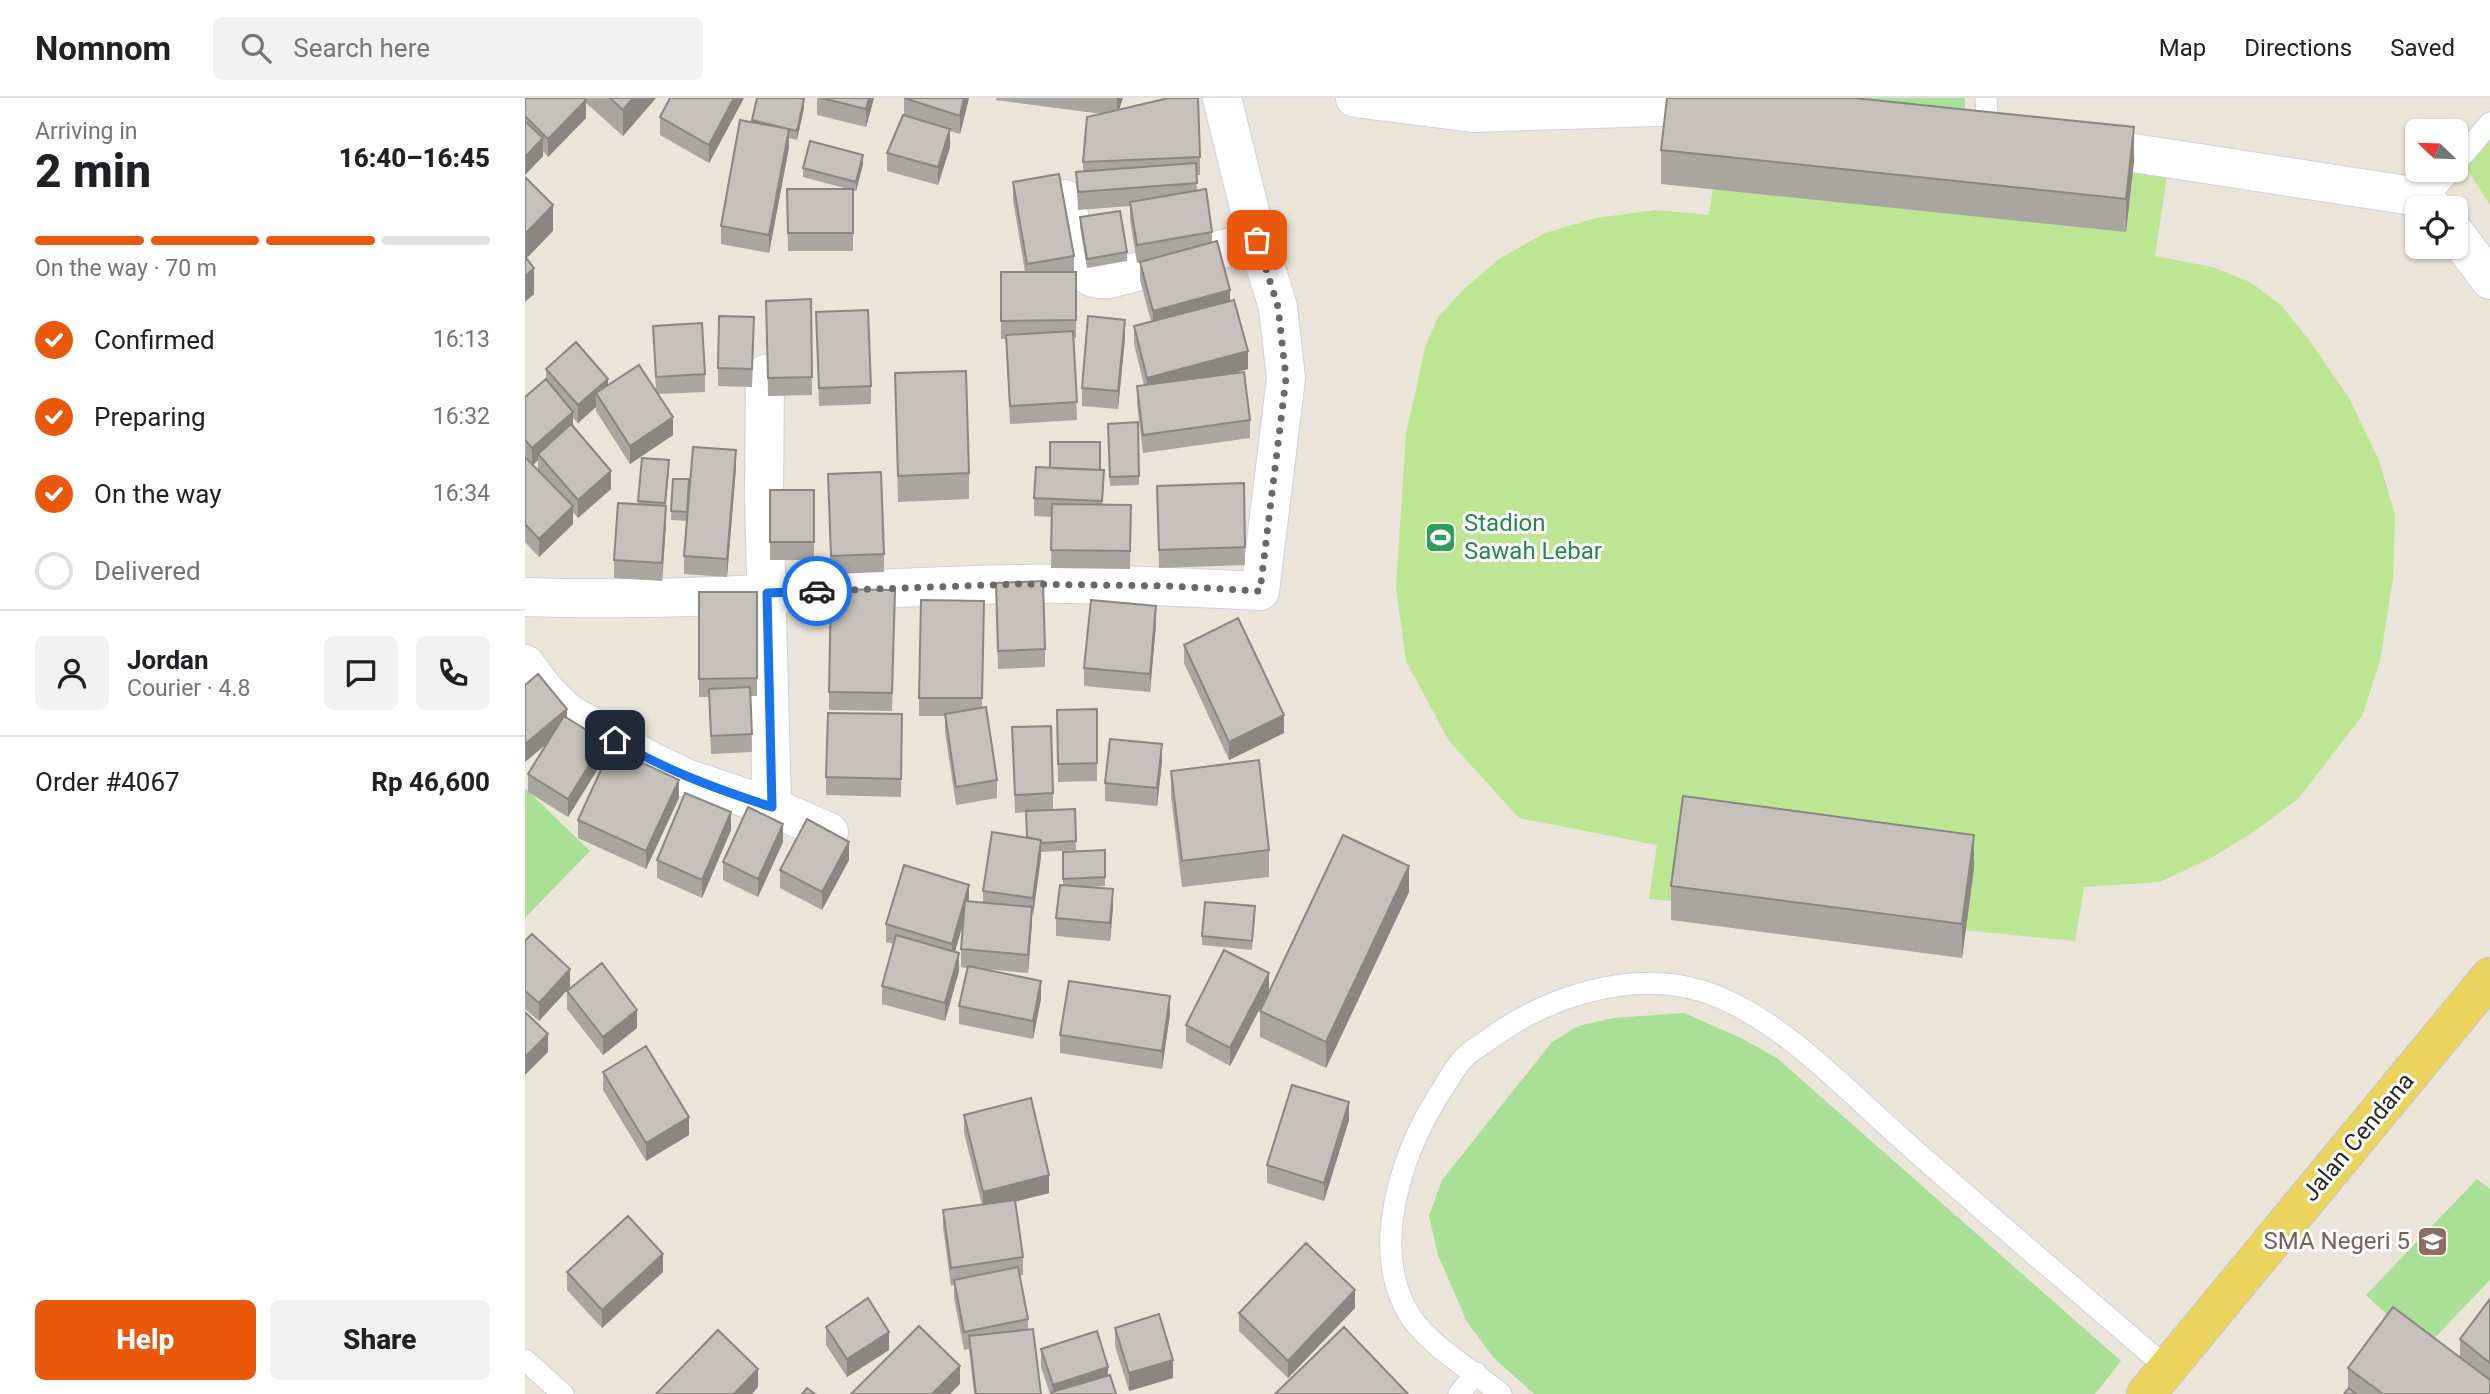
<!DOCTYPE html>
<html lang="en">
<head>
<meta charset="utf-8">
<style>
  body { margin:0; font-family:Roboto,sans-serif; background:#f2f2f2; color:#202124; height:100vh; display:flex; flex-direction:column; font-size:26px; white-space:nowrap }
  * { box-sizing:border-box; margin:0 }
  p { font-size:23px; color:#757577 }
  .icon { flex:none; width:38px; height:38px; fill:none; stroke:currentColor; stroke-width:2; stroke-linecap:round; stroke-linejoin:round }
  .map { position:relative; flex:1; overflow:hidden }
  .drawer { display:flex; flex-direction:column; background:#fff; width:525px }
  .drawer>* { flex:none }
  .needle { width:46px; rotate:293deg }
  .buttons { position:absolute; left:1880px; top:21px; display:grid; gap:14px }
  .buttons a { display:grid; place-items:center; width:63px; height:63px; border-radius:10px; background:#fff; box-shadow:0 2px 5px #0004; font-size:35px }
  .pin { position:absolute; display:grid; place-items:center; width:60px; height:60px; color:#fff; margin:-30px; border-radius:14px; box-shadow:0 4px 10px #0006 }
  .courier { position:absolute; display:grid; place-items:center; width:70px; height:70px; margin:-35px; border:5px solid #1a73e8; border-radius:50%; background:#fff; color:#222; box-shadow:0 2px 9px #0007 }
  .overview em { font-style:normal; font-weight:800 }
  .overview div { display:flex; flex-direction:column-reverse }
  .overview { display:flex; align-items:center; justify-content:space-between; height:119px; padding:0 35px }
  h1 { font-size:46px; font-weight:800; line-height:52px }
  .bar { display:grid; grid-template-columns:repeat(4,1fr); gap:10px 7px; align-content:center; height:84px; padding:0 35px }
  .bar i { height:9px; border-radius:5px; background:#e0e0e0 }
  .bar .selected { background:#ea580c }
  .bar p { grid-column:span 4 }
  .line { display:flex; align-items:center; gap:18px; padding:0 35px; border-top:2px solid #e0e0e0 }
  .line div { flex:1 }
  .round { display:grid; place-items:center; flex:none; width:74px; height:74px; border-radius:10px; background:#f2f2f2 }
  ol { padding:0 35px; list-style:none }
  li { display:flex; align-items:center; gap:21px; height:77px }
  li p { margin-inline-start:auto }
  li .icon { padding:7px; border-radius:50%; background:#ea580c; color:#fff; stroke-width:4 }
  li:last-child { color:#757577 }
  li i { width:38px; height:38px; border:4px solid #e0e0e0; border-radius:50% }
  .primary-button { display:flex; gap:14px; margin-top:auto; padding:14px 35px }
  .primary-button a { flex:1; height:80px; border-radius:10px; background:#ea580c; color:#fff; font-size:28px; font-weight:800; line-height:80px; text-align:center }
  .primary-button a+a { background:#f2f2f2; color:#202124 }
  header { display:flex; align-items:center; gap:42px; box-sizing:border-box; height:98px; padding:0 35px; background:#fff; border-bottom:2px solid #e0e0e0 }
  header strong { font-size:33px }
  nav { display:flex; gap:38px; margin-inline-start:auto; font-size:24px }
  .search { width:490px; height:63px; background:#f2f2f2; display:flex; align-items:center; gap:18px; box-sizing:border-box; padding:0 24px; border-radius:10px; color:#757577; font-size:26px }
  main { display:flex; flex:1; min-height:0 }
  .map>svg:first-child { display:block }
  .green { fill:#aadf97 }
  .pitch { fill:#bce693 }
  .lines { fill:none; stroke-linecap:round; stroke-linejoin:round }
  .service-casing { stroke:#ced1e0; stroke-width:23 }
  .minor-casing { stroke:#ced1e0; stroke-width:40 }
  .primary-casing { stroke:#c7c7c7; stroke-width:40 }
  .service { stroke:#fff; stroke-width:21 }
  .minor { stroke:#fff; stroke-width:38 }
  .primary { stroke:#ead45d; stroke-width:38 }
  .wall { fill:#a9a59f; fill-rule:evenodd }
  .shaded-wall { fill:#8a8682 }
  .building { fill:#c5c0b9; stroke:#8a8682; stroke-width:2 }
  .done { stroke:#6b6965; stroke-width:7; stroke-dasharray:0 12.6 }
  .route { stroke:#1a73e8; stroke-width:9 }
  .labels { text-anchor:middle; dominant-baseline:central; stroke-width:6; stroke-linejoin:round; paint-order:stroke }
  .leisure-label { font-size:24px; fill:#27864d; stroke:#fff; text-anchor:start }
  .street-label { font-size:24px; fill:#272727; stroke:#fff }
  .education-label { font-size:24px; fill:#785e54; stroke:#fff; text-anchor:end }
</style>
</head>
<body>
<header>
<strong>Nomnom</strong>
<div class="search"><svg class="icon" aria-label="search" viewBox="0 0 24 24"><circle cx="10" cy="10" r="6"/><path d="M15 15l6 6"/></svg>Search here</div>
<nav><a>Map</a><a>Directions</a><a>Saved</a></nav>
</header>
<main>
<section class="drawer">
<div class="overview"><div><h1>2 min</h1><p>Arriving in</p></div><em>16:40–16:45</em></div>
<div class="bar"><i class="selected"></i><i class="selected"></i><i class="selected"></i><i></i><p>On the way · 70 m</p></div>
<ol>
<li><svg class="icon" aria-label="check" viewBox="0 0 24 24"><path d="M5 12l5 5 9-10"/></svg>Confirmed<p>16:13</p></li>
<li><svg class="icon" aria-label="check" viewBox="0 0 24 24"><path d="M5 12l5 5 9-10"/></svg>Preparing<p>16:32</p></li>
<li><svg class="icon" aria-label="check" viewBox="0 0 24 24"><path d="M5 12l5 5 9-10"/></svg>On the way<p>16:34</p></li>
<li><i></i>Delivered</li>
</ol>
<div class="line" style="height:126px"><a class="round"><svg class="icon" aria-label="person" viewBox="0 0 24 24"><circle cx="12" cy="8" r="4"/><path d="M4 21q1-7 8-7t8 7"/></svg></a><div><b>Jordan</b><p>Courier · 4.8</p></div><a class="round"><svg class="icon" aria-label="chat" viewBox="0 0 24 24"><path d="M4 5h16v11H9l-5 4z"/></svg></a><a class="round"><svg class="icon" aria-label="phone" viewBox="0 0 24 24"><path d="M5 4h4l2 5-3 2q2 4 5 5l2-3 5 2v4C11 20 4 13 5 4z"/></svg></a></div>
<div class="line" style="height:91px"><div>Order #4067</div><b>Rp 46,600</b></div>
<div class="primary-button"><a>Help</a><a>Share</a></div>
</section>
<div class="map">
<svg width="1965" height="1296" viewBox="0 0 1965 1296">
  <rect width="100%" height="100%" fill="#eae4d9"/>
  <path class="green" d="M1191,0h249v10z
    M0,690l65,63 -65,67z
    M1159,915l57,25 36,20 344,303 -26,33h-561l-40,-36 -27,-36 -29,-67 -9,-39 13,-36 110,-138 26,-16 36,-8z
    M1952,1081l13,10v91l-66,69 -58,-54z"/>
  <path class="pitch" d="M1197,28l445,49 -12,81 57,11 38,15 31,23 31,39 37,54 30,62 16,55 -2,64 -13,82 -18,55 -63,82 -47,35 -41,25 -51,24 -76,5 -9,54 -426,-42 8,-54 -138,-27 -70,-77 -43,-80 -10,-74 10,-153 20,-90 13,-28 24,-26 36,-31 46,-26 51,-15 59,-8 54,5z
    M1965,37v70l-25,-39z"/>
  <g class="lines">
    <defs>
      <path id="service" d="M1461,0l2,32
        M1930,66l35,-41
        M1899,103l27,-31
        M0,1262l38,34
        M934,1296l17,-21
        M976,1296c-31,-26 -80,-52 -97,-89 -33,-68 2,-162 41,-220 6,-9 11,-19 18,-26 7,-8 17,-13 25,-19 58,-43 143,-71 214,-49 75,23 144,99 202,150 86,76 175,151 263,227"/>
      <path id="minor" d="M830,0l118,15 244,-8
        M1557,47l324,50 18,6 9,7
        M540,101l17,69c7,11 15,12 28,11l147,-39
        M1930,135l35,47
        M240,276l-1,125 8,308
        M0,499c164,6 328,-10 492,-13 81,-1 162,3 243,7l26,-213 -8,-71 -21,-67 -35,-142
        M0,566l19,26 22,22 86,50 34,16 86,29 57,25"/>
      <path id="primary" d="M1621,1296l344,-417"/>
    </defs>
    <use href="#service" class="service-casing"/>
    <use href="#minor" class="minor-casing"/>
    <use href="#primary" class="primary-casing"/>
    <use href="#service" class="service"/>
    <use href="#minor" class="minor"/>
    <use href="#primary" class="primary"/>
  </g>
  <path class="wall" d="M0,0h131l-33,38 -37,-33v15l-38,39 -5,-6v5l-18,19z
    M145,0h74l-35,65 -49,-28v-18z
    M292,0h57l-8,29 -49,-12z
    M379,0h65l-9,36 -10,-3v16l-12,38 -51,-14v-18l17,-37z
    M471,0h127l-4,12 81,47v18h-4l1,15 15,42v10l18,59 18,68 -16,5 18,46v18l-107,15 -6,-49v-18l7,-1 -10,-41v-18l17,-5 -11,-41v-18l-3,1 -7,-43v-14l-52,4 -2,-38 7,-1v-9l19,-48 -106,-14z
    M279,10l-7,32 -8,-2v9l-20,106 -48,-9v-18l31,-106z
    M1136,52l473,11 -8,71 -465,-48z
    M338,66l-7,27 -3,-1v61h-65l-1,-62h61l-45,-12v-9z
    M488,84l61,74v16h2v66h-2l3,82 -67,4 -4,-85h-5v-67h24l-12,-72z
    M555,119l47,35v9l-40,7 -7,-41z
    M286,201l1,96 -44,1 -2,-95z
    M291,214l55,74v18l-52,2z
    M128,228l52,48v18l-47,2 15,41 -43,29 -34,-53v-4l-18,16 -5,-5v9l38,62 -33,29 -5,-6v12l-34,33 -14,-15v-145l21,-18v-10l62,16 48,6zM13,362v10l-6,-5z
    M229,237l-2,52 -34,-1v-18z
    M600,240l-7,71 -36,-3v-18z
    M370,275l74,100v26l-71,3z
    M613,324l1,63 -29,1 -2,-62z
    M117,360l27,12 -4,36 1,18 -4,57 -48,-3v-18l24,-56z
    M211,370l-9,109 -43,-3v-18z
    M575,372l4,18 -2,17h29l-1,64 -79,-1 1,-51 -18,-1v-18z
    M303,376l56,80v18l-53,2z
    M148,381l16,9 -2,33 -16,-1z
    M719,385l1,82 -86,3 -2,-82z
    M245,392h44v70h-44z
    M471,485l49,66v18l-47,2z
    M370,492l-3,121 -63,-1v-18z
    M174,494h58v104h-6l1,56 -41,2 -2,-57h-10z
    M459,521l-2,89 15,72v18l-41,7 -11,-73v-16h-26v-18z
    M631,526l-6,68 -66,-6v-18z
    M659,547l100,88 -55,27 -45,-97z
    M532,612l40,53v18l-39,1z
    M377,616l-1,83 -75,-2v-18z
    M42,620l37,41 -36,58 -40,-25v-18l20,-32 -23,20z
    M487,629l41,66v17l22,-1 1,41 -35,2 -9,64 -4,57 -44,-4 57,30 -8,40 -74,-15v-18l8,-38 -6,-1v-18l2,-26 -8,28 4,20 -14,50 -63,-17v-18l12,-42 -8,-2v-18l83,-23 14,2v-12l44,-54 -1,-25 -11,1z
    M637,664l-5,44 -52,-5v-18z
    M646,673l98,79v27l-87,10 -11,-90z
    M154,700l-33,71 -68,-31v-18z
    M206,732l-29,68 -45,-20v-18z
    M258,744l-25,55 -35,-17v-18z
    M580,752v36l-20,1 28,20 -3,34 -54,-5v-18l7,-33v-33z
    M324,762l-27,50 -42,-22v-18z
    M1449,770l-12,90 -291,-38v-34z
    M884,794l-83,176 -66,-31v-26z
    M730,817l-3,35 -50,-5v-9z
    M0,843l45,46 -31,34 -14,-12z
    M42,893l70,37 -34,27 -36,-46z
    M744,893l-39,75 -44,-24v-17z
    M645,916l-8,55 -102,-16v-18z
    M78,974l86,63 -43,26 -43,-71z
    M439,1017l85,78 -34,8 8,56v18h-3l8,44v10l13,65h-67l-5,-45 -5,1 -10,-52v-13l-3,1 -8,-58v-18l39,-5 -18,-72z
    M824,1022l-25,81 -57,-18v-18z
    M42,1174h96l-61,56 -35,-38z
    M1965,1201v95h-146l4,-4v-22l112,-11v-18z
    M830,1210l-67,70 -49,-47v-18z
    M301,1229l63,23 -42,27 -21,-32z
    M590,1230l58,50 -44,13 -14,-45z
    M516,1251l67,26 8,19h-66l-9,-27z"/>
  <path class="shaded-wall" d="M108,0h23l-33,38v-26z
    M209,0h10l-35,65v-18z
    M344,0h5l-8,29v-18z
    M439,0h5l-9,36v-18z
    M592,0h6l-6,17z
    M279,1v9l-7,32v-9z
    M61,2v18l-38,39v-18z
    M1609,29v34l-8,71v-33z
    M264,31v18l-20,106v-18z
    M425,31v18l-12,38v-18z
    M18,40v18l-18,19v-18z
    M338,57v9l-7,27v-9z
    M28,107v26l-28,29v-26z
    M9,170v26l-9,8v-26z
    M705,192v18l-77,21v-18z
    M600,222v18l-7,71v-18z
    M723,253v18l-101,27v-18z
    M83,281v18l-12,-4v14l-18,16v-18z
    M48,314v18l-35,24v6l-6,6v-18z
    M148,319v18l-43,29v-18z
    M211,352v18l-9,109v-18z
    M144,362v10l-4,43v-10z
    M86,373v18l-33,29v-18z
    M48,408v18l-34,33v-18z
    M141,408v18l-4,57v-18z
    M631,508v18l-6,68v-18z
    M42,611v18l-42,35v-18z
    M759,617v18l-55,27v-18z
    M79,643v18l-36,58v-18z
    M637,646v18l-5,44v-18z
    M154,682v18l-33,71v-18z
    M206,714v18l-29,68v-18z
    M258,726v18l-25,55v-18z
    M1449,737v33l-12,90v-34z
    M516,742v18l-8,58v-18z
    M324,744v18l-27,50v-18z
    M884,768v26l-83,176v-26z
    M444,787v18l-17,59v-18z
    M588,791v18l-3,34v-18z
    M507,809v18l-4,48v-18z
    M434,855v18l-14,50v-18z
    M45,871v18l-31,34v-18z
    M744,875v18l-39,75v-18z
    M516,883v18l-8,40v-18z
    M645,898v18l-8,55v-18z
    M112,912v18l-34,27v-18z
    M23,936v18l-23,23v-18z
    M824,1004v18l-25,81v-18z
    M164,1019v18l-43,26v-18z
    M524,1077v18l-66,17v-18z
    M138,1156v18l-61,56v-18z
    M830,1192v18l-67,70v-17z
    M364,1234v18l-42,27v-18z
    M648,1262v18l-44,13v-18z
    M435,1268v18l-10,10h-18z
    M583,1269v18l-55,9v-9z
    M233,1271v18l-6,7h-18z"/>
  <path class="building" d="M0,0h59l2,2 -38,39 -23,-23z
    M85,0h23l-10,12z
    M145,0h64l-25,47 -49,-28z
    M232,0h41l6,1 -7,32 -45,-11z
    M296,0h48l-3,11z
    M379,0h60l-4,18z
    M644,0h29l2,59 -117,5 4,-45z
    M1142,0h187l280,29 -8,72 -465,-49z
    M378,17l47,14 -12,38 -51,-14z
    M215,22l49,9 -20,106 -48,-9z
    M0,23l18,17 -18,19z
    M285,43l53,14 -7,27 -53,-14z
    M671,65l1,20 -119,9 -2,-20z
    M534,76l15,82 -47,8 -14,-82z
    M0,79l28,28 -28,29z
    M262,91h66v44h-65z
    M681,91l6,43 -75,13 -7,-43z
    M595,113l7,41 -40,7 -7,-42z
    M692,143l13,49 -77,21 -13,-49z
    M0,159l9,11 -9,8z
    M476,174h75v48l-75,1z
    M286,201l1,78 -44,1 -2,-77z
    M709,202l14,51 -101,27 -13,-52z
    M343,212l3,76 -52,2 -3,-76z
    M194,218l35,1 -2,52 -34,-1z
    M563,218l37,4 -7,71 -36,-3z
    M177,225l3,51 -49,3 -3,-51z
    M548,233l4,71 -67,4 -4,-71z
    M51,244l32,37 -30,26 -32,-36z
    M114,267l34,52 -43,29 -34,-53z
    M441,273l3,102 -71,3 -3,-103z
    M719,274l6,48 -107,15 -6,-49z
    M21,281l27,33 -41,36 -7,-8v-43z
    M613,324l1,54 -29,1 -2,-53z
    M46,326l40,47 -33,29 -40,-46z
    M525,344h50v28l-50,-2z
    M168,349l43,3 -9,109 -43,-3z
    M0,359l48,49 -34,33 -14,-15z
    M117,360l27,2 -4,43 -27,-2z
    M511,369l68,3 -2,31 -68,-3z
    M356,374l3,82 -53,2 -3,-82z
    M148,381h16l-2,33 -16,-1z
    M719,385l1,64 -86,3 -2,-64z
    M245,392h44v52h-44z
    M93,405l48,3 -4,57 -48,-3z
    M527,406l79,1 -1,46 -79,-1z
    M518,483l2,68 -47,2 -2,-68z
    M306,491l64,1 -3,103 -63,-1z
    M174,494h58v86l-58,1z
    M396,502l63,1 -2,97h-63z
    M566,502l65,6 -6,68 -66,-6z
    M713,520l46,97 -55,27 -45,-97z
    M13,576l29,35 -42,35v-59z
    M225,589l2,47 -41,2 -2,-47z
    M461,609l11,73 -41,7 -11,-73z
    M572,611v54l-39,1 -1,-54z
    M303,615l74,1 -1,65 -75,-2z
    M39,618l40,25 -36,58 -40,-25z
    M526,628l2,67 -38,2 -3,-68z
    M585,641l52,5 -5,44 -52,-5z
    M86,650l68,32 -33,71 -68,-31z
    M734,662l10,90 -87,11 -11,-90z
    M160,695l46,19 -29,68 -45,-20z
    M1158,698l291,39 -12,89 -291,-38z
    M223,709l35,17 -25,55 -35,-17z
    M550,711l1,32 -35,2v-3l-14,-3 -1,-26z
    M282,721l42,23 -27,50 -42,-22z
    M467,734l49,8 -8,58 -50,-7z
    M818,737l66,31 -83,176 -66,-31z
    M580,752v27l-42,2v-27z
    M379,767l65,20 -17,59 -66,-20z
    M535,787l53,4 -3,34 -54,-5z
    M440,803l67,6 -4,48 -67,-6z
    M680,804l50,4 -3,35 -50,-5z
    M7,836l38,35 -31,34 -14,-12v-50z
    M371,837l63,18 -14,50 -63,-17z
    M699,852l45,23 -39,75 -44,-23z
    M77,865l35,47 -34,27 -36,-46z
    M443,868l73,15 -8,40 -74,-15z
    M544,883l101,15 -8,55 -102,-16z
    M0,914l23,22 -23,23z
    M121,948l43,71 -43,26 -43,-71z
    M767,987l57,17 -25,81 -57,-18z
    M506,1000l18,77 -66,17 -19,-77z
    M490,1102l8,57 -72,11 -8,-58z
    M103,1118l35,38 -61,56 -35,-38z
    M781,1145l49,47 -67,71 -49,-48z
    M493,1169l10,52 -64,13 -10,-52z
    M343,1200l21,34 -42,27 -21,-32z
    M1965,1201v64l-30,-24z
    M1868,1209l97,73v14h-107l-35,-26z
    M634,1216l14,46 -44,13 -14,-45z
    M394,1228l41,40 -28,28h-81z
    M819,1229l64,67h-133z
    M508,1231l8,65h-65l-7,-58z
    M193,1232l40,39 -24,25h-78z
    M572,1233l11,36 -55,18 -12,-36z
    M585,1277l6,19h-64v-2z
    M282,1290l8,6h-13z
    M1824,1290l7,6h-12z"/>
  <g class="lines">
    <path class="done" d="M292,493l202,-7 150,2 91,5 26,-213 -8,-71 -21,-67"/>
    <path class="route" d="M90,642c50,30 101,49 157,67l-5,-214 50,-2"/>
  </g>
  <defs>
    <symbol id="stadium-square" viewBox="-11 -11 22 22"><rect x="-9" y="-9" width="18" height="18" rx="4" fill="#2e9e5b" stroke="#fff"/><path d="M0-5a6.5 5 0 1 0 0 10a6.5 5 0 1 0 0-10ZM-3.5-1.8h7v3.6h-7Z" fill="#fff"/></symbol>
    <symbol id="school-square" viewBox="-11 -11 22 22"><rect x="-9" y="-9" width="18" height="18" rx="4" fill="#8d6e63" stroke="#fff"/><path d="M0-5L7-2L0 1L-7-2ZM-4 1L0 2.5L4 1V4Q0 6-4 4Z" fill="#fff"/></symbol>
  </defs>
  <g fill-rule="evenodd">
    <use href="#stadium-square" x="898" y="422" width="35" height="35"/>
    <use href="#school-square" x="1890" y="1126" width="35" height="35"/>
  </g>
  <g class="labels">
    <g class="leisure-label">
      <text x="939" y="425">Stadion<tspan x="939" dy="28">Sawah Lebar</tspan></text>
    </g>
    <g class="street-label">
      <text transform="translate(1833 1039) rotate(-50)">Jalan Cendana</text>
    </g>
    <g class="education-label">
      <text x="1885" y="1143">SMA Negeri 5</text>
    </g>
  </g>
</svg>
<div class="buttons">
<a><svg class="needle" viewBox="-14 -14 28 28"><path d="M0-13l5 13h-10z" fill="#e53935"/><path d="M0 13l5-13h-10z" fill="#757577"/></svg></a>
<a><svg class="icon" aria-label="locate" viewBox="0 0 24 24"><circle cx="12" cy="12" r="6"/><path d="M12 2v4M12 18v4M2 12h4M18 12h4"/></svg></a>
</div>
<div class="pin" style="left:732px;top:142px;background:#ea580c"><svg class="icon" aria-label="bag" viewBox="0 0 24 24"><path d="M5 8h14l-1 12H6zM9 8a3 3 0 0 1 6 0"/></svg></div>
<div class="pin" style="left:90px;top:642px;background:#1f2937"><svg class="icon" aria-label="home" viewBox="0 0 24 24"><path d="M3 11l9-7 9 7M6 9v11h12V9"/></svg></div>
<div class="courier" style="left:292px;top:493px"><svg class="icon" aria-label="car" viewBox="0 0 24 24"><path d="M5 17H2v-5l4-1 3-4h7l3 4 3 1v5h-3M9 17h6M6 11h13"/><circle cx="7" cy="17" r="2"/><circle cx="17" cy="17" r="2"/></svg></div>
</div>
</main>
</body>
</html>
